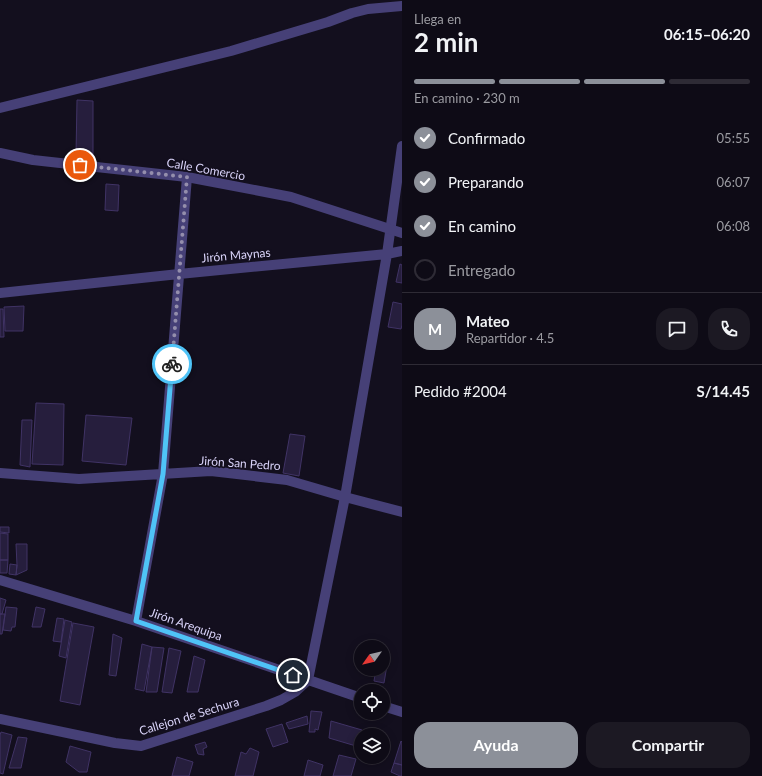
<!DOCTYPE html>
<html lang="es">
<head>
<meta charset="utf-8">
<style>
  body { margin:0; font-family:Lato,sans-serif; background:#1c1923; color:#f1f3f6; height:100vh; display:flex; flex-direction:column; font-size:15px; white-space:nowrap }
  * { box-sizing:border-box; margin:0 }
  p { font-size:13px; color:#9b9ba1 }
  .icon { flex:none; width:22px; height:22px; fill:none; stroke:currentColor; stroke-width:2; stroke-linecap:round; stroke-linejoin:round }
  .map { position:relative; flex:1; overflow:hidden }
  .sheet { display:flex; flex-direction:column; background:#0e0b16; width:360px }
  .sheet>* { flex:none }
  .needle { width:26px; rotate:236deg }
  .tools { position:absolute; left:354px; top:640px; display:grid; gap:8px }
  .tools a { display:grid; place-items:center; width:36px; height:36px; border-radius:50%; background:#0e0b16; box-shadow:0 2px 10px #0003,0 0 0 1px #2e2b35; font-size:20px }
  .pin { position:absolute; display:grid; place-items:center; width:34px; height:34px; color:#fff; margin:-17px; border:2px solid #fff; border-radius:50%; box-shadow:0 1px 4px #0007 }
  .courier { position:absolute; display:grid; place-items:center; width:40px; height:40px; margin:-20px; border:3px solid #4fc3f7; border-radius:50%; background:#fff; color:#222; box-shadow:0 1px 5px #0007 }
  .head em { font-style:normal; font-weight:700 }
  .head div { display:flex; flex-direction:column-reverse }
  .head { display:flex; align-items:center; justify-content:space-between; height:68px; padding:0 12px }
  h1 { font-size:26px; font-weight:700; line-height:30px }
  .bar { display:grid; grid-template-columns:repeat(4,1fr); gap:6px 4px; align-content:center; height:48px; padding:0 12px }
  .bar i { height:5px; border-radius:3px; background:#2e2b35 }
  .bar .active { background:#8c9099 }
  .bar p { grid-column:span 4 }
  .line { display:flex; align-items:center; gap:10px; padding:0 12px; border-top:1px solid #2e2b35 }
  .line div { flex:1 }
  .round { display:grid; place-items:center; flex:none; width:42px; height:42px; border-radius:16px; background:#1c1923 }
  ol { padding:0 12px; list-style:none }
  li { display:flex; align-items:center; gap:12px; height:44px }
  li p { margin-inline-start:auto }
  li .icon { padding:4px; border-radius:50%; background:#8c9099; color:#fff; stroke-width:4 }
  li:last-child { color:#9b9ba1 }
  li i { width:22px; height:22px; border:2px solid #2e2b35; border-radius:50% }
  .button { display:flex; gap:8px; margin-top:auto; padding:8px 12px }
  .button a { flex:1; height:46px; border-radius:16px; background:#8c9099; color:#fff; font-size:16px; font-weight:700; line-height:46px; text-align:center }
  .button a+a { background:#1c1923; color:#f1f3f6 }
  main { display:flex; flex:1; min-height:0 }
  .map>svg:first-child { display:block }
  .building { fill:#261e3d; stroke:#403365 }
  .lines { fill:none; stroke-linecap:round; stroke-linejoin:round }
  .minor { stroke:#464077; stroke-width:10 }
  .tertiary { stroke:#464077; stroke-width:10 }
  .done { stroke:#948eac; stroke-width:4; stroke-dasharray:0 7.2 }
  .route { stroke:#4fc3f7; stroke-width:5 }
  .labels { text-anchor:middle; dominant-baseline:central; stroke-width:3.5; stroke-linejoin:round; paint-order:stroke }
  .street-label { font-size:12px; fill:#d9d3f9; stroke:#130f1e }
</style>
</head>
<body>
<main>
<div class="map">
<svg width="402" height="776" viewBox="0 0 402 776">
  <rect width="100%" height="100%" fill="#130f1e"/>
  <path class="building" d="M77,100l16,1v54h-17z
    M106,184l13,1 -1,26 -13,-1z
    M400,264l2,1v18l-6,-1z
    M393,302l9,2v21l-1,4 -13,-2z
    M24,306l-1,25h-18l-1,-24z
    M0,309h3l1,28h-4z
    M36,403l28,1 -1,61 -31,-1z
    M86,415l46,3 -6,47 -44,-4z
    M22,420h10l-2,47 -10,-2z
    M290,434l15,2 -6,40 -16,-3z
    M0,527h9v6l-9,-1z
    M0,533l8,1v26h-8z
    M16,544h11v26l-11,5 1,-10z
    M0,560h8l-1,13h-7z
    M10,564l7,1 -1,10 -7,-1z
    M0,598l6,2 -4,14h-2z
    M6,607l11,1 -2,19h-3l-1,4 -8,-1z
    M36,607l9,2 -4,18h-9z
    M0,614h5l-3,20h-2z
    M57,618l7,1 -3,23 -8,-1z
    M65,620l7,2 -6,36 -7,-2z
    M73,623l21,4 -14,78 -20,-4z
    M113,634l9,4 -6,38 -7,-1z
    M142,644l10,3 -8,44 -9,-2z
    M152,647l12,1 -7,44h-11z
    M169,648l12,3 -9,42 -10,-1z
    M383,652l6,1 -5,30 -10,-2 2,-12h7z
    M194,656l11,4 -7,32h-11z
    M311,711l11,1 -4,18 -3,-1v3h-6z
    M307,716l1,8 -19,5 -3,-6z
    M331,721l31,9 -6,16 -27,-8z
    M282,724l6,18 -15,5 -7,-18z
    M1,732l11,3 -9,39 -3,-1v-38z
    M18,737l9,1 -6,30h-12z
    M401,741l1,1v23l-8,-2z
    M205,742l2,5 -4,2 1,6 -6,-1 -3,-9z
    M70,746l21,6 -4,20h-8l-13,-10z
    M250,748l9,4 -6,24h-18l6,-24 5,2z
    M339,755l17,4 -5,17h-18z
    M177,757l16,5 -4,14h-17z
    M308,760l15,5 -3,11h-16z
    M394,763l8,2v11h-2l-9,-4z"/>
  <g class="lines">
    <path class="minor" d="M0,108l231,-57 97,-29 24,-9 16,-4 34,-3
      M0,293l179,-19 208,-20 15,-3
      M0,473l79,6 132,-8 76,9 58,17 57,15
      M0,580l136,41 225,77
      M136,621l27,-147 24,-297
      M383,706l19,6
      M0,719l115,24 26,3 125,-40 15,-6 14,-8 13,-12 37,-183 42,-243 15,-108"/>
    <path class="tertiary" d="M0,153l33,7 154,17 104,20 111,36"/>
  </g>
  <g class="lines">
    <path class="done" d="M80,165l107,12 -15,187"/>
    <path class="route" d="M172,364l-9,110 -27,147 157,54"/>
  </g>
  <g class="labels">
    <g class="street-label">
      <text transform="translate(206 169) rotate(10)">Calle Comercio</text>
      <text transform="translate(236 255) rotate(-5)">Jirón Maynas</text>
      <text transform="translate(240 463) rotate(4)">Jirón San Pedro</text>
      <text transform="translate(186 624) rotate(19)">Jirón Arequipa</text>
      <text transform="translate(189 716) rotate(-17)">Callejon de Sechura</text>
    </g>
  </g>
</svg>
<div class="tools">
<a><svg class="needle" viewBox="-14 -14 28 28"><path d="M0-13l5 13h-10z" fill="#e53935"/><path d="M0 13l5-13h-10z" fill="#9b9ba1"/></svg></a>
<a><svg class="icon" aria-label="locate" viewBox="0 0 24 24"><circle cx="12" cy="12" r="6"/><path d="M12 2v4M12 18v4M2 12h4M18 12h4"/></svg></a>
<a><svg class="icon" aria-label="layers" viewBox="0 0 24 24"><path d="M12 4l9 5-9 5-9-5zM3 14l9 5 9-5"/></svg></a>
</div>
<div class="pin" style="left:80px;top:165px;background:#ea580c"><svg class="icon" aria-label="bag" viewBox="0 0 24 24"><path d="M5 8h14l-1 12H6zM9 8a3 3 0 0 1 6 0"/></svg></div>
<div class="pin" style="left:293px;top:675px;background:#1f2937"><svg class="icon" aria-label="home" viewBox="0 0 24 24"><path d="M3 11l9-7 9 7M6 9v11h12V9"/></svg></div>
<div class="courier" style="left:172px;top:364px"><svg class="icon" aria-label="bike" viewBox="0 0 24 24"><circle cx="6" cy="16" r="4"/><circle cx="18" cy="16" r="4"/><path d="M6 16l4-8h5l3 8M10 8l3 8H6M13 5h3"/></svg></div>
</div>
<section class="sheet">
<div class="head"><div><h1>2 min</h1><p>Llega en</p></div><em>06:15–06:20</em></div>
<div class="bar"><i class="active"></i><i class="active"></i><i class="active"></i><i></i><p>En camino · 230 m</p></div>
<ol>
<li><svg class="icon" aria-label="check" viewBox="0 0 24 24"><path d="M5 12l5 5 9-10"/></svg>Confirmado<p>05:55</p></li>
<li><svg class="icon" aria-label="check" viewBox="0 0 24 24"><path d="M5 12l5 5 9-10"/></svg>Preparando<p>06:07</p></li>
<li><svg class="icon" aria-label="check" viewBox="0 0 24 24"><path d="M5 12l5 5 9-10"/></svg>En camino<p>06:08</p></li>
<li><i></i>Entregado</li>
</ol>
<div class="line" style="height:72px"><b class="round" style="background:#8c9099;color:#fff">M</b><div><b>Mateo</b><p>Repartidor · 4.5</p></div><a class="round"><svg class="icon" aria-label="chat" viewBox="0 0 24 24"><path d="M4 5h16v11H9l-5 4z"/></svg></a><a class="round"><svg class="icon" aria-label="phone" viewBox="0 0 24 24"><path d="M5 4h4l2 5-3 2q2 4 5 5l2-3 5 2v4C11 20 4 13 5 4z"/></svg></a></div>
<div class="line" style="height:52px"><div>Pedido #2004</div><b>S/14.45</b></div>
<div class="button"><a>Ayuda</a><a>Compartir</a></div>
</section>
</main>
</body>
</html>
